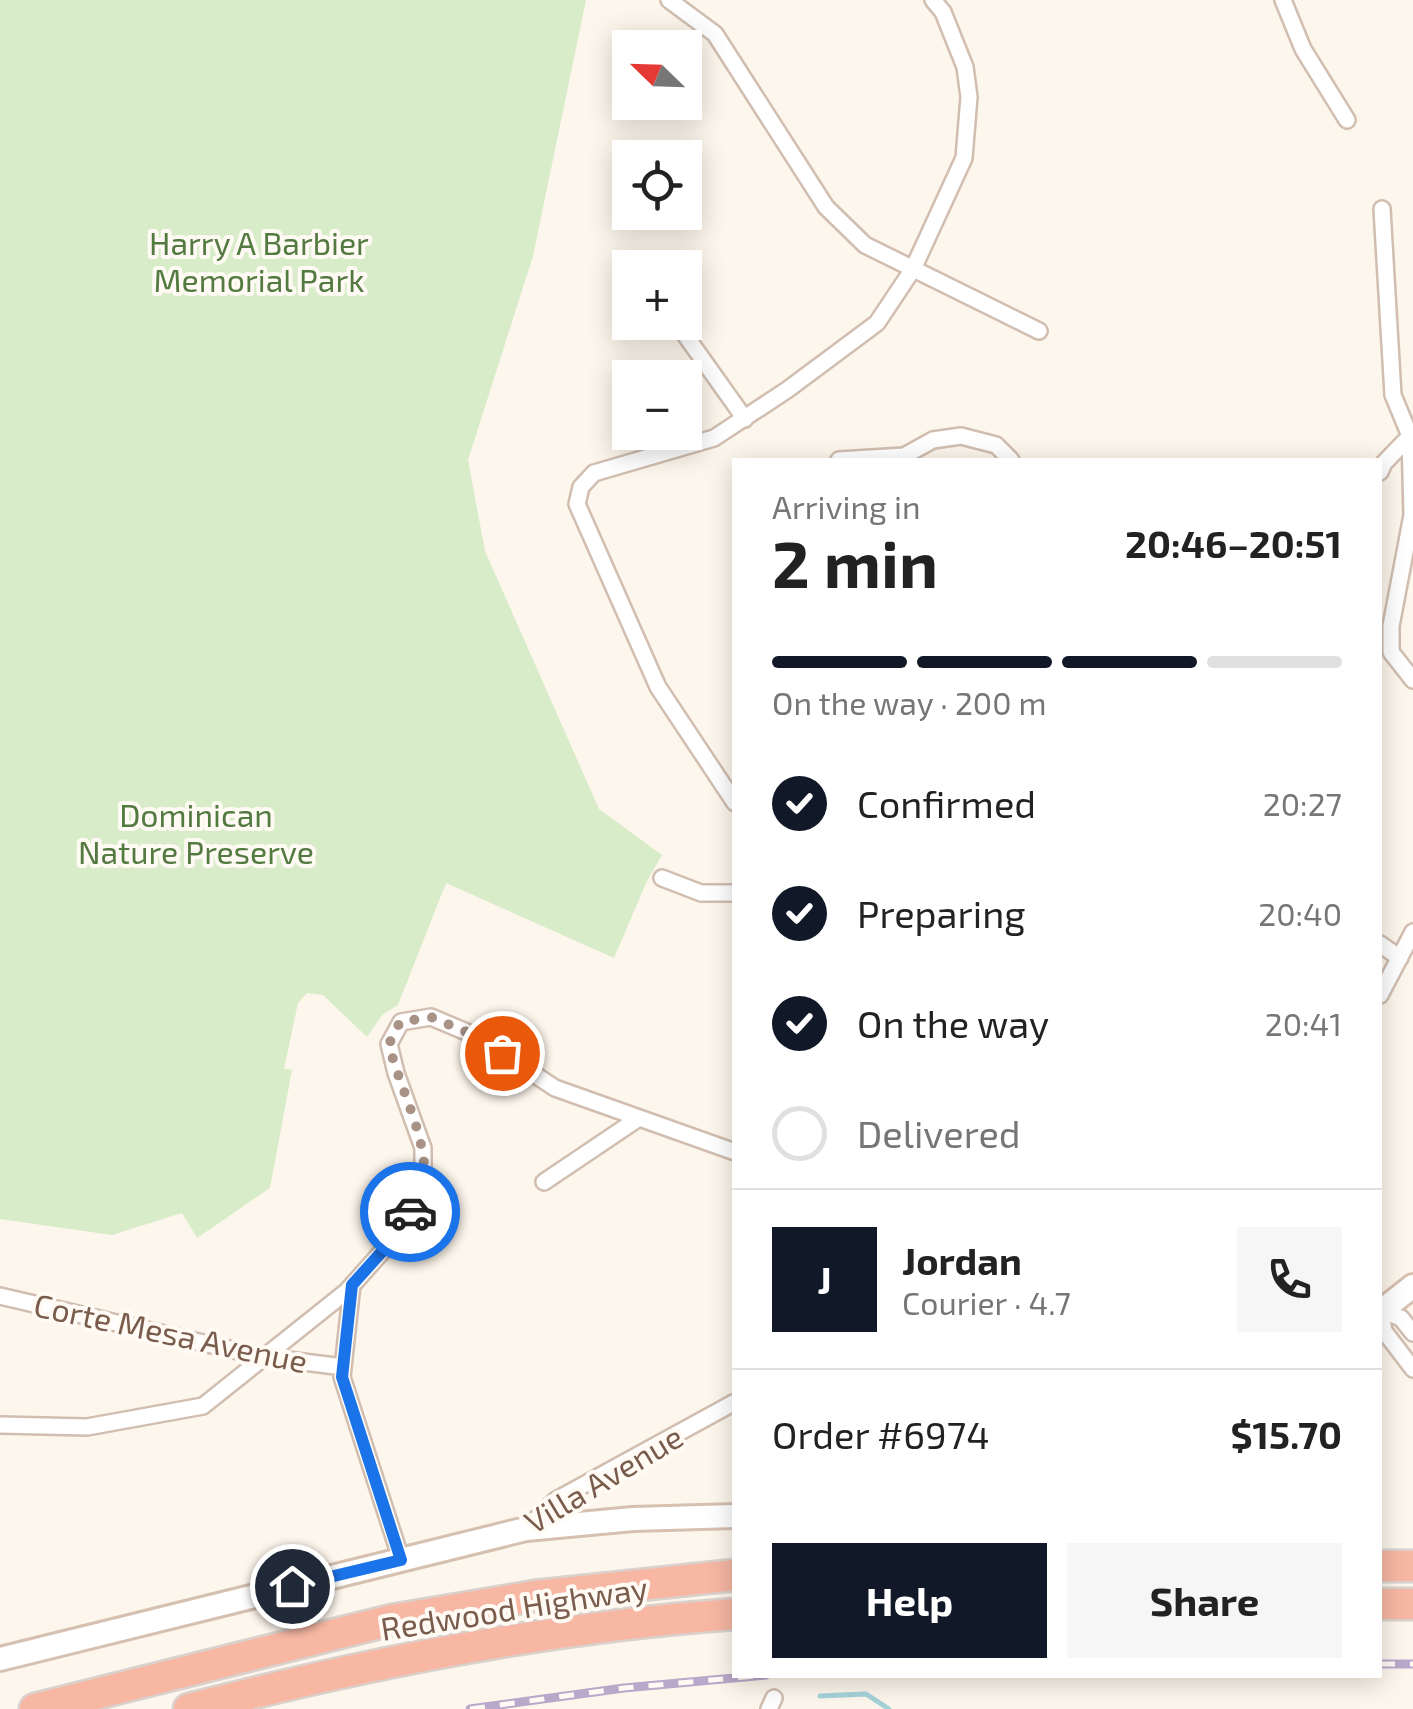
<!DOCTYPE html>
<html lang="en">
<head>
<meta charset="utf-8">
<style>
  body { margin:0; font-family:"Exo 2",sans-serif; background:#f6f6f6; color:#222; height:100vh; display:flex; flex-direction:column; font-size:38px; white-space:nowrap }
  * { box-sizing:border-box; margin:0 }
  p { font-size:32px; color:#767676 }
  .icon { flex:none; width:55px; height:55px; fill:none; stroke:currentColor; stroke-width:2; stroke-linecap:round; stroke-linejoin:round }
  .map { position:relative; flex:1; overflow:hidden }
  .side { position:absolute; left:732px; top:458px; width:650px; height:1220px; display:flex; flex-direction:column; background:#fff; border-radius:0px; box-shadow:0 5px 25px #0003 }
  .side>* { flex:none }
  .needle { width:65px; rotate:293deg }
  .fabs { position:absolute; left:612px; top:30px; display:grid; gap:20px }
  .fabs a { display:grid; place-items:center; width:90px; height:90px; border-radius:0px; background:#fff; box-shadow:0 5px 25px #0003; font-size:50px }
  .pin { position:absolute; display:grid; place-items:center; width:85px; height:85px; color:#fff; margin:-42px; border:5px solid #fff; border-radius:50%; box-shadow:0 2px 10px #0007 }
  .courier { position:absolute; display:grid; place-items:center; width:100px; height:100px; margin:-50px; border:8px solid #1a73e8; border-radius:50%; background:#fff; color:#222; box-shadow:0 2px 12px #0007 }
  .summary em { font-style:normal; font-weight:700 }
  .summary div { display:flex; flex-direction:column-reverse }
  .summary { display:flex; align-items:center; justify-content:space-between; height:170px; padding:0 40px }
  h1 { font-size:65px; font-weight:700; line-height:75px }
  .bar { display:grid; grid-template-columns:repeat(4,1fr); gap:15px 10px; align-content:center; height:120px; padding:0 40px }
  .bar i { height:12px; border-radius:8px; background:#e0e0e0 }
  .bar .active { background:#111827 }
  .bar p { grid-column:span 4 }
  .line { display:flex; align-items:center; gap:25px; padding:0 40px; border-top:2px solid #e0e0e0 }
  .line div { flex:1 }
  .round { display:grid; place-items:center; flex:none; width:105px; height:105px; border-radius:0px; background:#f6f6f6 }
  ol { padding:0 40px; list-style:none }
  li { display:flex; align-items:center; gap:30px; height:110px }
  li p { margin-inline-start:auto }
  li .icon { padding:10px; border-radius:50%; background:#111827; color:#fff; stroke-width:4 }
  li:last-child { color:#767676 }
  li i { width:55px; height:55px; border:5px solid #e0e0e0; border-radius:50% }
  .primary-button { display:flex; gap:20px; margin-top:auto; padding:20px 40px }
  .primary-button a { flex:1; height:115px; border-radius:0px; background:#111827; color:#fff; font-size:40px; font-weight:700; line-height:115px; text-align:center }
  .primary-button a+a { background:#f6f6f6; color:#222 }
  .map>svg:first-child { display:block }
  .green { fill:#d8ecc9 }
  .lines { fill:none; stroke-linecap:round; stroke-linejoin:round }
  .stream { stroke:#a5d3da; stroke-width:5 }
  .street-casing { stroke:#d1beb0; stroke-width:20 }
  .secondary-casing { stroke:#d6c0b0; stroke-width:28 }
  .highway-casing { stroke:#dad1cd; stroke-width:35 }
  .street { stroke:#fff; stroke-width:15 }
  .secondary { stroke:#fff; stroke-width:22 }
  .highway { stroke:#f7b7a3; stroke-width:30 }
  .rail-casing { stroke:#b9a8c9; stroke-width:9 }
  .rail { stroke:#fffaf3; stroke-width:5; stroke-dasharray:15; stroke-linecap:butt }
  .done { stroke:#a89285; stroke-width:10; stroke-dasharray:0 18 }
  .route { stroke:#1a73e8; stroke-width:12 }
  .labels { text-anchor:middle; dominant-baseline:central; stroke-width:8; stroke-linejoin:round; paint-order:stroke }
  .park-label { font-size:32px; fill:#537a41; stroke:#fffaf3 }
  .street-label { font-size:32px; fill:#7a5c4d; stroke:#fffaf3 }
</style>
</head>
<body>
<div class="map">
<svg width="1413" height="1709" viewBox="0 0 1413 1709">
  <rect width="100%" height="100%" fill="#fdf6ec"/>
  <path class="green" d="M0,0h586l-53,256 -65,204 17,91 114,258 63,46 -15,26 -33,77 -168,-75 -48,122 -15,9 -16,23 -44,-42 -16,-2 -9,10 -14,66 8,1 -22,118 -73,50 -15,-25 -70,22 -112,-16z"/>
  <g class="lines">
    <path class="stream" d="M820,1696l46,-2 23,15"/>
    <defs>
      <path id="street" d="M669,0l46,34 111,173 39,38 174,86
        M1283,0l20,49 44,71
        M676,322l69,97
        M1413,433l-3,3 2,79 -21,111v26l22,28
        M839,460l65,-4 29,-16 28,-4 35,9 15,15
        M1380,472l4,-9 26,-27 -17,-41 -11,-186
        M735,803l-77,-116 -81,-183 4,-17 13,-14 120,-35 73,-48 90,-67 36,-54 51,-111 5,-61 -4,-30 -22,-55 -10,-12
        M662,878l39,15h34
        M1380,944l20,14
        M1380,995l33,-63
        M544,1182l95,-64
        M352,1285l-10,92 59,182
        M0,1296l264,61 79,10
        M1380,1307l4,24 29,38
        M1382,1311l19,7 12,15
        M0,1425l87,2 116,-21 144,-115 49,-55 27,-44v-44l-27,-75 -7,-29 12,-22 30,-5 45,19 79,52 180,64
        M526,1529l30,-29 179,-98
        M769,1709l5,-11"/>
      <path id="secondary" d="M1380,1312l33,-26
        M0,1659l526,-130 107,-10 102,-3"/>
      <path id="highway" d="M1380,1566h33
        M1380,1604h33
        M35,1709l357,-89 143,-24 200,-21
        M189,1709c180,-46 360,-82 546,-95"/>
    </defs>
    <use href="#street" class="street-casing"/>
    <use href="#secondary" class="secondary-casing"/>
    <use href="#highway" class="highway-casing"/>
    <use href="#street" class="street"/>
    <use href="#secondary" class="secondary"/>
    <use href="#highway" class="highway"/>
    <defs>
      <path id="rail" d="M1380,1664h33
        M470,1709l154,-21 142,-13"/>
    </defs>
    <use href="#rail" class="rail-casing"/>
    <use href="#rail" class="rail"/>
  </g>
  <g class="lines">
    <path class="done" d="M410,1212c4,-6 11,-14 12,-21 12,-42 -24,-105 -33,-147l11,-22 31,-5 45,19 26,17"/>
    <path class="route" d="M292,1586l109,-26 -59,-183 10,-92 44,-49 14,-24"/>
  </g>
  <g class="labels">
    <g class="park-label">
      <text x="259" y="242">Harry A Barbier<tspan x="259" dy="37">Memorial Park</tspan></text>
      <text x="196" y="814">Dominican<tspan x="196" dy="37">Nature Preserve</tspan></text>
    </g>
    <g class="street-label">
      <text transform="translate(171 1332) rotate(12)">Corte Mesa Avenue</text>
      <text transform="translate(603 1478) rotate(-31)">Villa Avenue</text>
      <text transform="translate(514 1607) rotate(-9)">Redwood Highway</text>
    </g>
  </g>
</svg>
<div class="fabs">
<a><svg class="needle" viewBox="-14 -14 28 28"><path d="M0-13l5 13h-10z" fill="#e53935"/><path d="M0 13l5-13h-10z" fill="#767676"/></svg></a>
<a><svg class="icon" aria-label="locate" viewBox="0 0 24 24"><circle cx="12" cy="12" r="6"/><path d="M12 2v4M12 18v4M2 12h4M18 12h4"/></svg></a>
<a>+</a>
<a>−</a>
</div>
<div class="pin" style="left:502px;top:1053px;background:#ea580c"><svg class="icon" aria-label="bag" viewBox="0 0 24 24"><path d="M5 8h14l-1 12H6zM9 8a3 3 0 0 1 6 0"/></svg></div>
<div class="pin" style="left:292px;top:1586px;background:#1f2937"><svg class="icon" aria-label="home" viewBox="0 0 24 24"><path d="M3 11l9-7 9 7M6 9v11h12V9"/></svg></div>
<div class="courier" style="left:410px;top:1212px"><svg class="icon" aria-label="car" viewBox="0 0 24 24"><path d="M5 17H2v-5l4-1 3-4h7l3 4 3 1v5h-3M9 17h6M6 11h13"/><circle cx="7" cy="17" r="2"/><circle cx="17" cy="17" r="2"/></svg></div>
<section class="side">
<div class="summary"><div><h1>2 min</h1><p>Arriving in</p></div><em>20:46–20:51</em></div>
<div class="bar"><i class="active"></i><i class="active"></i><i class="active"></i><i></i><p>On the way · 200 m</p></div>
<ol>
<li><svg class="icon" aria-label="check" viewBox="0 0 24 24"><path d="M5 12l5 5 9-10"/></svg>Confirmed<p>20:27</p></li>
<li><svg class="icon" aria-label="check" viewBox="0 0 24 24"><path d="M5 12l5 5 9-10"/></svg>Preparing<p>20:40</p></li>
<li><svg class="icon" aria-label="check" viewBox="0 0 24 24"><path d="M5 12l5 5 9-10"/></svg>On the way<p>20:41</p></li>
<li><i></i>Delivered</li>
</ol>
<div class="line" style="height:180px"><b class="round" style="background:#111827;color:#fff">J</b><div><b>Jordan</b><p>Courier · 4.7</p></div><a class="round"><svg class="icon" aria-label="phone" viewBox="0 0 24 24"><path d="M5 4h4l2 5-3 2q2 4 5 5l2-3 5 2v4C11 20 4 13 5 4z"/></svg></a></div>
<div class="line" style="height:130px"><div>Order #6974</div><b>$15.70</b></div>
<div class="primary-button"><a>Help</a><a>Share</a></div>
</section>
</div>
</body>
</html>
